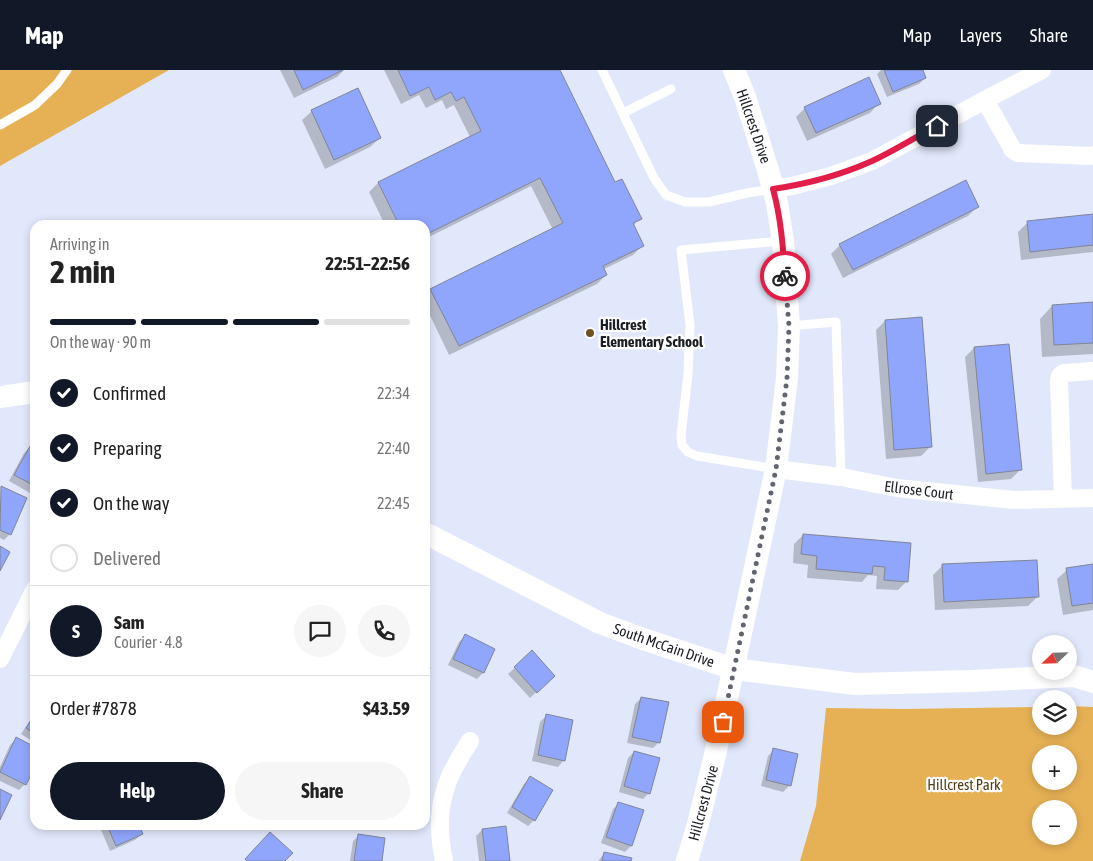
<!DOCTYPE html>
<html lang="en">
<head>
<meta charset="utf-8">
<style>
  body { margin:0; font-family:"Asap Condensed",sans-serif; background:#f6f6f6; color:#222; height:100vh; display:flex; flex-direction:column; font-size:19px; white-space:nowrap }
  * { box-sizing:border-box; margin:0 }
  p { font-size:16px; color:#767676 }
  .icon { flex:none; width:28px; height:28px; fill:none; stroke:currentColor; stroke-width:2; stroke-linecap:round; stroke-linejoin:round }
  .map { position:relative; flex:1; overflow:hidden }
  .panel { position:absolute; left:30px; top:150px; width:400px; height:610px; display:flex; flex-direction:column; background:#fff; border-radius:15px; box-shadow:0 2px 8px #0003 }
  .panel>* { flex:none }
  .needle { width:32px; rotate:247deg }
  .controls { position:absolute; left:1032px; top:565px; display:grid; gap:10px }
  .controls a { display:grid; place-items:center; width:45px; height:45px; border-radius:50%; background:#fff; box-shadow:0 2px 8px #0003; font-size:25px }
  .pin { position:absolute; display:grid; place-items:center; width:42px; height:42px; color:#fff; margin:-21px; border-radius:10px; box-shadow:0 2px 8px #0006 }
  .courier { position:absolute; display:grid; place-items:center; width:50px; height:50px; margin:-25px; border:4px solid #e11d48; border-radius:50%; background:#fff; color:#222; box-shadow:0 1px 6px #0007 }
  .head em { font-style:normal; font-weight:700 }
  .head div { display:flex; flex-direction:column-reverse }
  .head { display:flex; align-items:center; justify-content:space-between; height:85px; padding:0 20px }
  h1 { font-size:32px; font-weight:700; line-height:38px }
  .bar { display:grid; grid-template-columns:repeat(4,1fr); gap:8px 5px; align-content:center; height:60px; padding:0 20px }
  .bar i { height:6px; border-radius:4px; background:#e0e0e0 }
  .bar .current { background:#111827 }
  .bar p { grid-column:span 4 }
  .line { display:flex; align-items:center; gap:12px; padding:0 20px; border-top:1px solid #e0e0e0 }
  .line div { flex:1 }
  .round { display:grid; place-items:center; flex:none; width:52px; height:52px; border-radius:26px; background:#f6f6f6 }
  ol { padding:0 20px; list-style:none }
  li { display:flex; align-items:center; gap:15px; height:55px }
  li p { margin-inline-start:auto }
  li .icon { padding:5px; border-radius:50%; background:#111827; color:#fff; stroke-width:4 }
  li:last-child { color:#767676 }
  li i { width:28px; height:28px; border:2px solid #e0e0e0; border-radius:50% }
  .button { display:flex; gap:10px; margin-top:auto; padding:10px 20px }
  .button a { flex:1; height:58px; border-radius:30px; background:#111827; color:#fff; font-size:20px; font-weight:700; line-height:58px; text-align:center }
  .button a+a { background:#f6f6f6; color:#222 }
  header { display:flex; align-items:center; gap:30px; box-sizing:border-box; height:70px; padding:0 25px; background:#111827; color:#fff }
  header strong { font-size:24px }
  nav { display:flex; gap:28px; margin-inline-start:auto; font-size:18px }
  .map>svg:first-child { display:block }
  .green { fill:#e6b155; fill-rule:evenodd }
  .shadow { fill:#0003 }
  .building { fill:#90a6fc; stroke:#7f8596 }
  .lines { fill:none; stroke-linecap:round; stroke-linejoin:round }
  .service { stroke:#fff; stroke-width:9 }
  .minor { stroke:#fff; stroke-width:18 }
  .tertiary { stroke:#fff; stroke-width:22 }
  .done { stroke:#616570; stroke-width:5; stroke-dasharray:0 9 }
  .route { stroke:#e11d48; stroke-width:6 }
  .poi-dot { fill:#6c5224; stroke:#fff; stroke-width:2 }
  .labels { text-anchor:middle; dominant-baseline:central; stroke-width:4.5; stroke-linejoin:round; paint-order:stroke }
  .street-label { font-size:15px; fill:#1c1e25; stroke:#fff }
  .poi-label { font-size:15px; font-weight:bold; fill:#1c1e25; stroke:#fff; text-anchor:start }
  .park-label { font-size:15px; fill:#543e17; stroke:#fff }
</style>
</head>
<body>
<header>
<strong>Map</strong>
<nav><a>Map</a><a>Layers</a><a>Share</a></nav>
</header>
<div class="map">
<svg width="1093" height="791" viewBox="0 0 1093 791">
  <rect width="100%" height="100%" fill="#e2e8fb"/>
  <path class="green" d="M0,0h169l-169,96z
    M1069,636l24,1v154h-293l16,-55 10,-98 78,1 137,-2v19h28zM1041,684h28v27h-28zM1041,739h28v27h-28z"/>
  <path class="shadow" d="M280,0h64l-7,7 -43,21z
    M384,0h174l57,114 25,34 -7,8 9,20 -9,9 -29,14 2,6 -9,9 -148,71 -24,-50v-9l6,-6 122,-60 -22,-44 -106,53v-14h-40l-16,-33 9,-9 92,-46 -16,-32 -8,4 -4,-9 -16,8 -7,-13 -18,9z
    M881,0h40l4,8 -6,6 -32,13 -10,-23z
    M879,33l-9,10 -63,28 -11,-24 9,-9z
    M312,41l68,27 -10,9 -45,22 -23,-49z
    M977,137l-9,9 -125,62 -12,-24 9,-9z
    M1093,145v37l-72,8 -3,-28 9,-9z
    M1093,234v50l-51,3 -2,-38 12,-13z
    M921,249l9,128 -9,9 -35,3 -10,-129 9,-9z
    M974,278l46,122 -9,9 -33,3 -13,-125z
    M30,377l5,3v38l-5,5 -21,-12 15,-28z
    M1,418l25,11 -16,35 -6,6 -4,-2z
    M803,465l107,9 -3,37 -9,9 -22,-1 1,-13 -9,-1 -6,7 -55,-4 1,-13 -15,-2 1,-19z
    M942,496l96,30 -10,10 -93,4 -2,-35z
    M1093,496v44l-30,5 -6,-36 10,-9z
    M465,566l29,14 -11,23 -6,6 -29,-14 11,-23z
    M532,582l15,30 -17,16 -22,-24z
    M641,628l18,44 -6,6 -26,-5 8,-39z
    M35,643v30l-14,-9z
    M546,646l18,44 -6,7 -26,-6 8,-39z
    M16,669l19,9v16l-10,20 -6,6 -19,-9v-14l10,-22z
    M774,680l23,5 -8,31 -6,6 -22,-6 7,-30z
    M634,682l15,41 -6,6 -24,-7 9,-34z
    M530,708l4,42 -6,6 -21,-13 17,-29z
    M619,733l12,43 -6,6 -24,-9 12,-34z
    M99,755h39l4,9 -7,6 -25,11z
    M482,760l27,31h-30l-3,-25z
    M359,765l21,26h-30l3,-20z
    M605,783l25,8h-32z"/>
  <path class="building" d="M294,0h49l-40,20z
    M398,0h162l55,112 7,-3 20,40 -9,4 11,23 -41,20 4,9 -148,71 -29,-57 133,-66 -23,-45 -115,57v-10h-26l-21,-43 103,-51 -17,-34 -8,4 -5,-9 -16,8 -6,-13 -19,9z
    M884,0h39l3,8 -33,14z
    M869,7l12,27 -65,29 -12,-26z
    M358,18l23,50 -47,22 -23,-50z
    M966,110l13,27 -126,63 -14,-26z
    M1093,144v31l-63,7 -3,-31z
    M1093,232v41l-39,2 -2,-40z
    M922,247l10,130 -38,3 -9,-130z
    M1009,274l13,126 -36,4 -12,-127z
    M30,376l5,3v37l-21,-11z
    M1,416l26,12 -16,37 -11,-5z
    M803,464l108,9 -3,39 -24,-2 1,-13 -12,-1 -1,8 -56,-5 1,-13 -16,-2z
    M0,476l10,6 -10,19z
    M1037,490l2,37 -95,5 -2,-38z
    M1093,494v39l-21,3 -6,-38z
    M465,564l30,15 -11,24 -31,-14z
    M532,580l23,26 -18,17 -23,-26z
    M425,596l5,1 -5,17z
    M641,627l28,5 -9,41 -28,-6z
    M35,644v20l-9,-6z
    M546,644l27,6 -8,41 -27,-6z
    M16,667l19,10v20l-9,18 -26,-13z
    M773,678l25,6 -7,32 -25,-6z
    M634,681l26,7 -10,36 -26,-8z
    M530,706l23,14 -18,31 -23,-14z
    M0,719l12,6 -12,25z
    M618,732l26,8 -12,36 -26,-9z
    M107,755h32l4,9 -27,12z
    M506,756l4,35h-24l-4,-32z
    M270,762l23,21 -8,8h-38l-2,-2z
    M358,764l27,4 -3,23h-28z
    M604,782l28,6 -1,3h-29z"/>
  <g class="lines">
    <path class="service" d="M602,0l52,108 12,17 19,7h24l38,-9 26,-4
      M623,43l48,-24
      M0,55l35,-20 22,-21 10,-14
      M789,256l47,-4 5,155
      M776,399l-79,-13 -9,-4 -6,-7 -1,-10 7,-61 2,-49 -9,-75 101,-9"/>
    <path class="minor" d="M1042,0l-57,30 28,50 5,3 73,3 2,-1
      M773,119l19,-3 39,-10 41,-15 113,-61
      M776,399l65,8 56,11 117,12 79,-2
      M1063,428l-4,-117 1,-5 4,-3 29,-2
      M0,589l35,-70
      M444,791c-5,-24 -6,-51 2,-74 5,-17 15,-31 24,-46"/>
    <path class="tertiary" d="M0,327l35,-5
      M425,463l175,90 43,16 91,30 121,15 116,-3 103,-5 19,6
      M687,791l11,-37 17,-69 61,-286 11,-91 2,-52 -6,-85 -6,-38 -9,-33 -23,-73 -11,-27"/>
  </g>
  <g class="lines">
    <path class="done" d="M723,652l53,-253 11,-91 2,-52 -4,-50"/>
    <path class="route" d="M785,206c-2,-29 -4,-58 -12,-87 34,-5 68,-14 99,-28 22,-10 43,-24 65,-35"/>
  </g>
  <circle class="poi-dot" cx="590" cy="263" r="5"/>
  <g class="labels">
    <g class="street-label">
      <text transform="translate(754 56) rotate(71)">Hillcrest Drive</text>
      <text transform="translate(919 420) rotate(7)">Ellrose Court</text>
      <text transform="translate(664 575) rotate(19)">South McCain Drive</text>
      <text transform="translate(703 733) rotate(-75)">Hillcrest Drive</text>
    </g>
    <g class="poi-label">
      <text x="600" y="254">Hillcrest<tspan x="600" dy="17">Elementary School</tspan></text>
    </g>
    <g class="park-label">
      <text x="964" y="714">Hillcrest Park</text>
    </g>
  </g>
</svg>
<div class="controls">
<a><svg class="needle" viewBox="-14 -14 28 28"><path d="M0-13l5 13h-10z" fill="#e53935"/><path d="M0 13l5-13h-10z" fill="#767676"/></svg></a>
<a><svg class="icon" aria-label="layers" viewBox="0 0 24 24"><path d="M12 4l9 5-9 5-9-5zM3 14l9 5 9-5"/></svg></a>
<a>+</a>
<a>−</a>
</div>
<div class="pin" style="left:723px;top:652px;background:#ea580c"><svg class="icon" aria-label="bag" viewBox="0 0 24 24"><path d="M5 8h14l-1 12H6zM9 8a3 3 0 0 1 6 0"/></svg></div>
<div class="pin" style="left:937px;top:56px;background:#1f2937"><svg class="icon" aria-label="home" viewBox="0 0 24 24"><path d="M3 11l9-7 9 7M6 9v11h12V9"/></svg></div>
<div class="courier" style="left:785px;top:206px"><svg class="icon" aria-label="bike" viewBox="0 0 24 24"><circle cx="6" cy="16" r="4"/><circle cx="18" cy="16" r="4"/><path d="M6 16l4-8h5l3 8M10 8l3 8H6M13 5h3"/></svg></div>
<section class="panel">
<div class="head"><div><h1>2 min</h1><p>Arriving in</p></div><em>22:51–22:56</em></div>
<div class="bar"><i class="current"></i><i class="current"></i><i class="current"></i><i></i><p>On the way · 90 m</p></div>
<ol>
<li><svg class="icon" aria-label="check" viewBox="0 0 24 24"><path d="M5 12l5 5 9-10"/></svg>Confirmed<p>22:34</p></li>
<li><svg class="icon" aria-label="check" viewBox="0 0 24 24"><path d="M5 12l5 5 9-10"/></svg>Preparing<p>22:40</p></li>
<li><svg class="icon" aria-label="check" viewBox="0 0 24 24"><path d="M5 12l5 5 9-10"/></svg>On the way<p>22:45</p></li>
<li><i></i>Delivered</li>
</ol>
<div class="line" style="height:90px"><b class="round" style="background:#111827;color:#fff">S</b><div><b>Sam</b><p>Courier · 4.8</p></div><a class="round"><svg class="icon" aria-label="chat" viewBox="0 0 24 24"><path d="M4 5h16v11H9l-5 4z"/></svg></a><a class="round"><svg class="icon" aria-label="phone" viewBox="0 0 24 24"><path d="M5 4h4l2 5-3 2q2 4 5 5l2-3 5 2v4C11 20 4 13 5 4z"/></svg></a></div>
<div class="line" style="height:65px"><div>Order #7878</div><b>$43.59</b></div>
<div class="button"><a>Help</a><a>Share</a></div>
</section>
</div>
</body>
</html>
